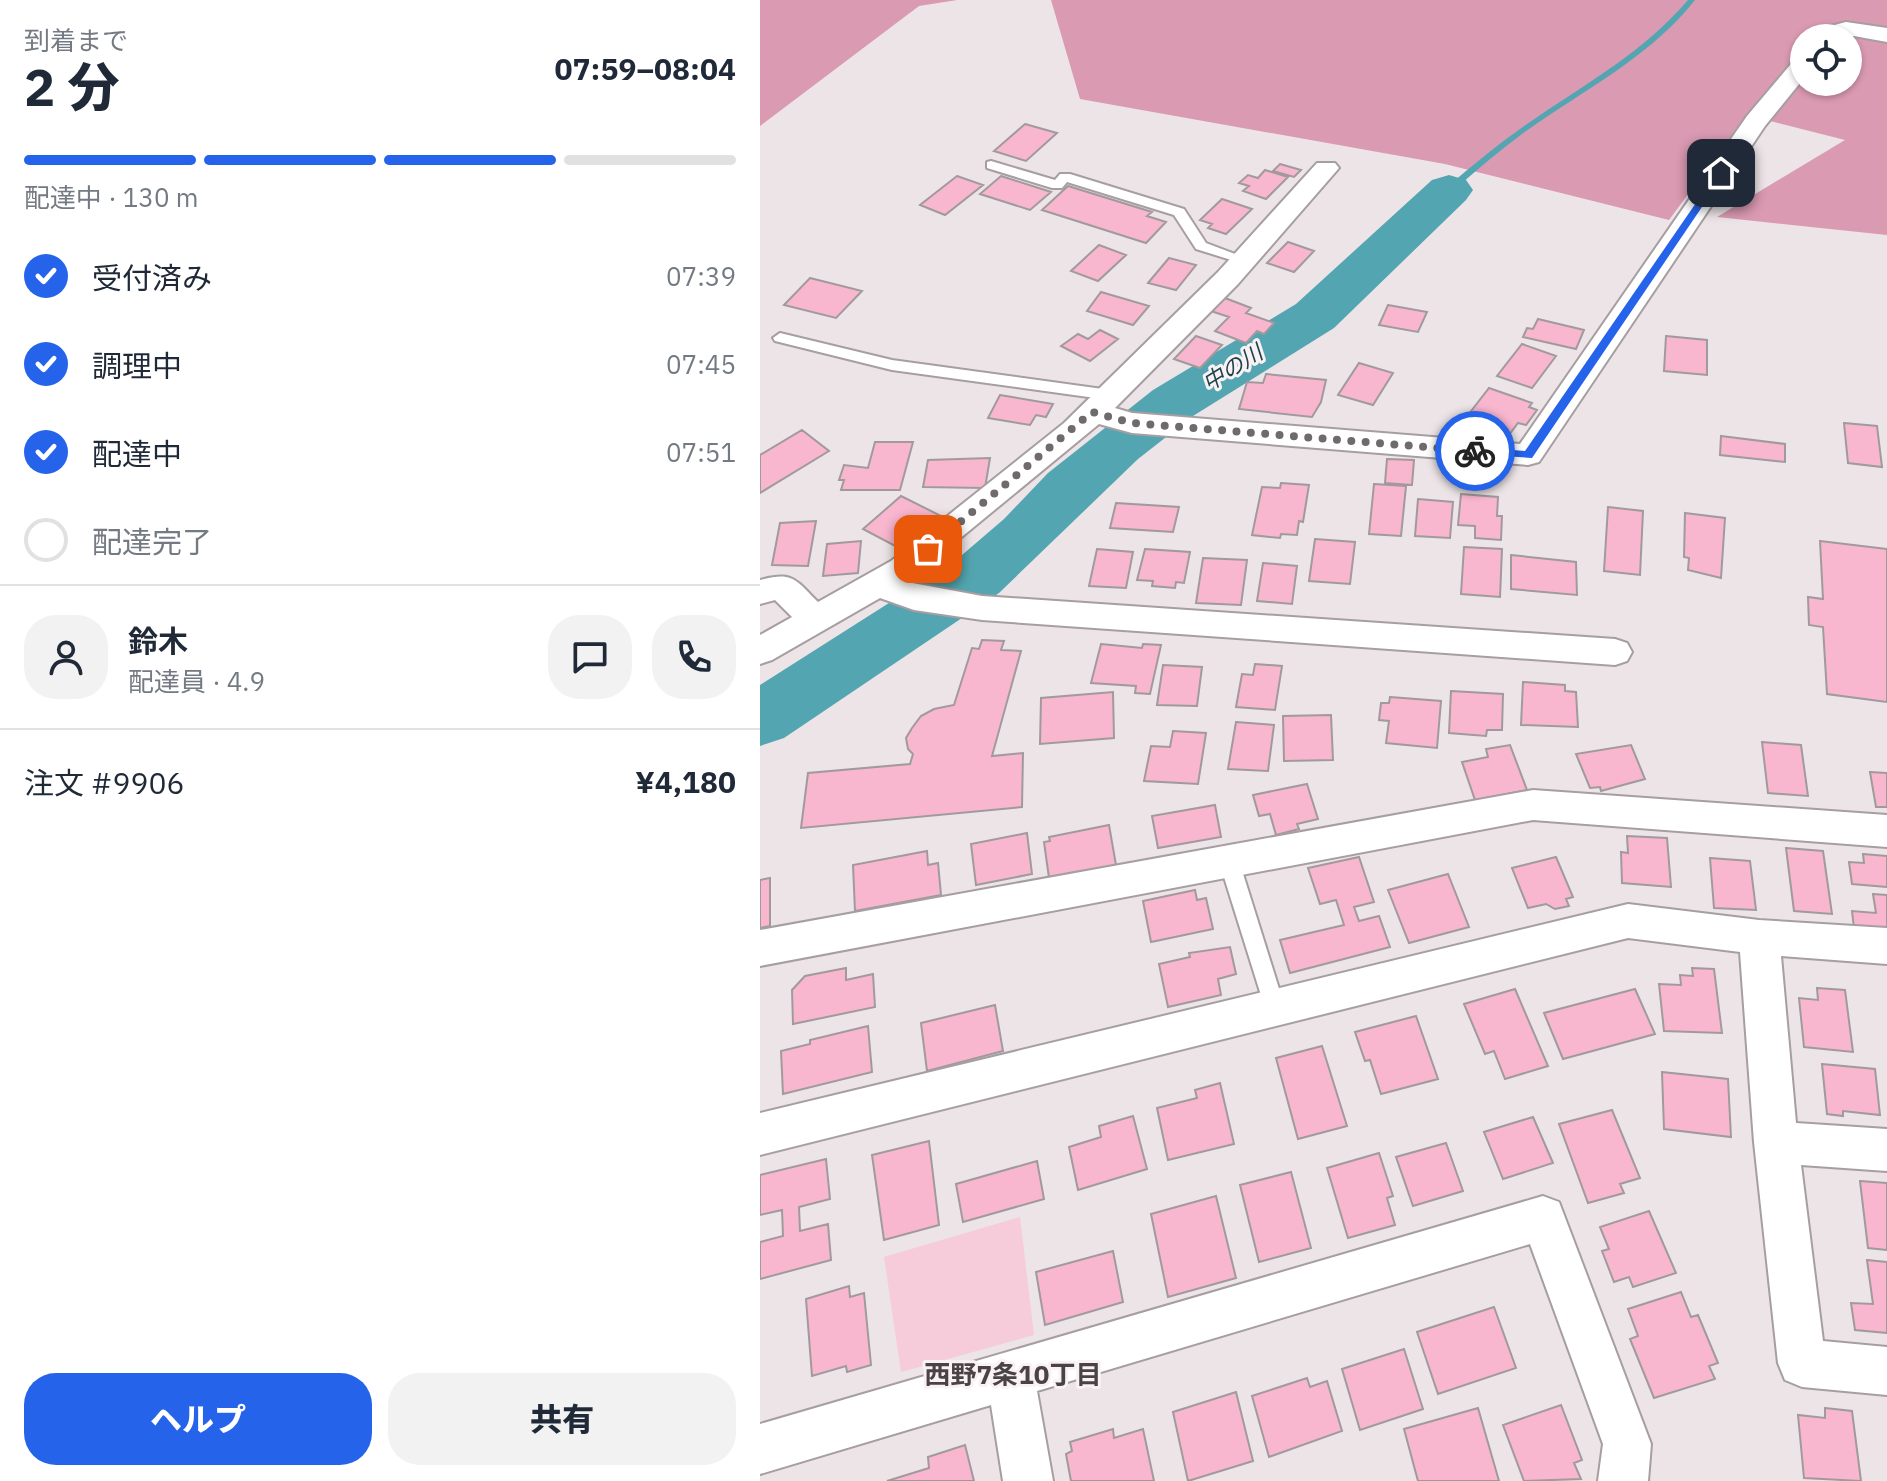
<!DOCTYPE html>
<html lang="ja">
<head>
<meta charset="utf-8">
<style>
  body { margin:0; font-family:"IBM Plex Sans","Noto Sans JP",sans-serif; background:#f2f2f3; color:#1f2937; height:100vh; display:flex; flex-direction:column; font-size:30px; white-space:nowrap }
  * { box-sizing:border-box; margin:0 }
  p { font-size:26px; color:#747a83 }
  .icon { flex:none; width:44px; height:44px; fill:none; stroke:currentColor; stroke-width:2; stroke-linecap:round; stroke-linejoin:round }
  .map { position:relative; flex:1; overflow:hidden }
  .side { display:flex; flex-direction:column; background:#fff; width:760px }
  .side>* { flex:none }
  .controls { position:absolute; left:1030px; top:24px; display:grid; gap:16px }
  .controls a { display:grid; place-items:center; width:72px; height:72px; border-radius:50%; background:#fff; box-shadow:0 2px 6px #0004; font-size:40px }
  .pin { position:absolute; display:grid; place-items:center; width:68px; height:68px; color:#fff; margin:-34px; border-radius:16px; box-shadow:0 4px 12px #0006 }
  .courier { position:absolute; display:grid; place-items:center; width:80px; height:80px; margin:-40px; border:6px solid #2563eb; border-radius:50%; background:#fff; color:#222; box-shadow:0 2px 10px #0007 }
  .summary em { font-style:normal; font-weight:800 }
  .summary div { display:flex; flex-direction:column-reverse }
  .summary { display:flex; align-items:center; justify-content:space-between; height:136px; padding:0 24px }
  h1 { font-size:52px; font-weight:800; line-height:60px }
  .bar { display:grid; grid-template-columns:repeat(4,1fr); gap:12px 8px; align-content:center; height:96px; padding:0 24px }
  .bar i { height:10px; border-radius:6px; background:#e0e1e3 }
  .bar .active { background:#2563eb }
  .bar p { grid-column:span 4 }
  .line { display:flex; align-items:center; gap:20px; padding:0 24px; border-top:2px solid #e0e1e3 }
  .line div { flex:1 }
  .round { display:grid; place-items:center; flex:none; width:84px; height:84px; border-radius:32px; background:#f2f2f3 }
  ol { padding:0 24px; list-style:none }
  li { display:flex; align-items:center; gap:24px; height:88px }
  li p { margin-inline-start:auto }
  li .icon { padding:8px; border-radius:50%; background:#2563eb; color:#fff; stroke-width:4 }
  li:last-child { color:#747a83 }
  li i { width:44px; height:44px; border:4px solid #e0e1e3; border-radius:50% }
  .button { display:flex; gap:16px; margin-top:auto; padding:16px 24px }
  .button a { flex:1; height:92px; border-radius:32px; background:#2563eb; color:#fff; font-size:32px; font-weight:800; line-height:92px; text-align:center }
  .button a+a { background:#f2f2f3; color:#1f2937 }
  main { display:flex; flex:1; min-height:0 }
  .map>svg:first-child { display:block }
  .green { fill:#f6cbda }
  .forest { fill:#da9ab2; fill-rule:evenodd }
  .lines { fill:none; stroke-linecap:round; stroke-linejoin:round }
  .stream { fill:#53a6b1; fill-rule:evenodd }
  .river { fill:#53a6b1; fill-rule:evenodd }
  .building { fill:#f9b7cf; stroke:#a19a9c; stroke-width:2 }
  .lane-casing { stroke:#a69ea1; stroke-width:4 }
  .street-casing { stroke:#a69ea1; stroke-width:4 }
  .lane { fill:#fff; fill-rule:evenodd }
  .street { fill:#fff; fill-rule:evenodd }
  .route { fill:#2563eb }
  .done { stroke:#6f6a6c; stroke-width:8; stroke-dasharray:0 14.4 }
  .labels { text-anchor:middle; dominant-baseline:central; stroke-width:6; stroke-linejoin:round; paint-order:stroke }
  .water-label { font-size:22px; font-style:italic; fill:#1c4449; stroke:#faf1f4 }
  .near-neighbourhood-label { font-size:26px; font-weight:bold; fill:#494345; stroke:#faf1f4 }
</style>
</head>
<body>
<main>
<section class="side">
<div class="summary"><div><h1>2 分</h1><p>到着まで</p></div><em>07:59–08:04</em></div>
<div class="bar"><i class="active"></i><i class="active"></i><i class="active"></i><i></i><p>配達中 · 130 m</p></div>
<ol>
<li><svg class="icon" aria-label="check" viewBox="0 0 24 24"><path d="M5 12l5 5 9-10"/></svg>受付済み<p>07:39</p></li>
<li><svg class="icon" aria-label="check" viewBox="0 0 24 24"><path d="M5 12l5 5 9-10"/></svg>調理中<p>07:45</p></li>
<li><svg class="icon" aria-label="check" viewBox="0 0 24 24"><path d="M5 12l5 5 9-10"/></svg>配達中<p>07:51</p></li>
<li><i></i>配達完了</li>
</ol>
<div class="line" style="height:144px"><a class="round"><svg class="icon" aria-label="person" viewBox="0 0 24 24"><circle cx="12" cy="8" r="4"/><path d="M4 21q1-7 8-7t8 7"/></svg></a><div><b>鈴木</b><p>配達員 · 4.9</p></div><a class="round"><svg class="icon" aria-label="chat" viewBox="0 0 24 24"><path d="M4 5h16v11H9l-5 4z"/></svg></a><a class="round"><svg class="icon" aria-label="phone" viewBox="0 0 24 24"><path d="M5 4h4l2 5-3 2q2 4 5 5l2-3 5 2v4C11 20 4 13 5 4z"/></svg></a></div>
<div class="line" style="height:104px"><div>注文 #9906</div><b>¥4,180</b></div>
<div class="button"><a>ヘルプ</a><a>共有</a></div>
</section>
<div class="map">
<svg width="1127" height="1481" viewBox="0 0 1127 1481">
  <rect width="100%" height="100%" fill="#ece4e7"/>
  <path class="green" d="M260,1217l14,118 -133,37 -17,-115z"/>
  <path class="forest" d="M0,0h197l-38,6 -159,120z
    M291,0h836v235l-170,-18 128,-77 -98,-25 -78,105 -224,-56 -365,-65zM1044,38h44v44h-44z"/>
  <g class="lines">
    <path class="stream" d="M928,0h7c-42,53 -100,84 -156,122 -31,21 -59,45 -87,70h-6v-4c28,-24 56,-47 87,-68 57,-39 109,-67 155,-120z"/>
    <path class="river" d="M689,175l17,5 7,10 -7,10 -132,128 -141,88 -55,43 -139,134 -215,145 -24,8v-61l195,-124 49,-42 44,-46 105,-83 143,-86 136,-124z"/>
  </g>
  <path class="building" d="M265,124l32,9 -31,28 -32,-10z
    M520,164l21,6 -7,7 -21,-6z
    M505,170l23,7 -22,22 -23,-8 6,-5 -10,-3 9,-8 10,3z
    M197,176l26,9 -38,30 -25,-10z
    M241,176l50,16 -21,18 -50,-16z
    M308,186l84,26 -5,4 19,6 -20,21 -104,-33z
    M462,199l30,10 -26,25 -18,-6 4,-4 -12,-4z
    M528,242l26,9 -20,21 -27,-9z
    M339,245l27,10 -28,26 -27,-10z
    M409,258l27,7 -20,25 -28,-7z
    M50,278l52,13 -26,27 -52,-13z
    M341,292l48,14 -16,19 -46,-14z
    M465,298l26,10 -5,5 28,10 -10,11 -7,-3 -11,12 -31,-12 14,-14 -18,-6z
    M628,305l39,7 -9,20 -39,-7z
    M778,319l46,11 -8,19 -53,-12 4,-9 6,1z
    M340,330l18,9 -28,22 -29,-15 17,-12 10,5z
    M436,336l26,9 -22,23 -26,-9z
    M906,336l41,4v35l-43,-4z
    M762,344l34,12 -24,32 -35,-12z
    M599,363l34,10 -20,32 -35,-10z
    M506,374l60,6 -5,22 -9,15 -73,-8 8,-27 16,1z
    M729,388l43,15 -3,4 8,3 -11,15 -8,-2 -9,12 -44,-16z
    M240,395l53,9 -7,13 -10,-2 -6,10 -42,-7z
    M1084,423l33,3 5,41 -34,-4z
    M42,430l27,21 -69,42v-38z
    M961,436l64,8v18l-65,-7z
    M115,442h38l-13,48h-59l3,-10h-5l5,-15 24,3z
    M230,458l-5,30 -62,-1 5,-27z
    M627,459l27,1 -2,25 -27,-2z
    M521,483l28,2 -6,37 -4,-1 -2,14 -16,-1 -1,4 -28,-3 10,-48 18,1z
    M614,484l32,2 -5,50 -32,-2z
    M701,494l37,3 -1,19h5l-1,24 -26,-2v-12l-17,-1z
    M141,496l40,20 -16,15 -5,-2 -21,19 -36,-19z
    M658,499l35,3 -3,36 -35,-2z
    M356,503l63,4 -6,25 -63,-4z
    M848,507l35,4 -3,64 -36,-4z
    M925,513l40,5 -4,60 -33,-8 1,-12 -5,-1z
    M56,521l-8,45 -36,-1 8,-42z
    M555,539l40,3 -5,42 -41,-3z
    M101,541l-3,32 -35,3 4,-32z
    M1060,541l67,8v153l-60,-8 -4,-67 -14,-2 -1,-28 15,2z
    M704,547l38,2 -2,48 -39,-3z
    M337,549l36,3 -7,36 -37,-2z
    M385,549l45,3 -6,31 -8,-1 -1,6 -23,-2 1,-5 -16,-1z
    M751,555l65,7 1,33 -66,-6z
    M443,558l44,2 -6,45 -45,-2z
    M503,563l34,3 -5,38 -35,-3z
    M222,640l22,1 -3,9 20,1 -29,105 31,-3 -1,54 -221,21 7,-55 102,-9 3,-10 -5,-5 -2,-11 6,-10 9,-12 13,-7 20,-4 18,-57 7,1z
    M341,644l41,4 1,-4 18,1 -11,49 -15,-1 1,-7 -45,-3z
    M495,664l27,2 -7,44 -39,-3 6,-33 11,1z
    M403,665l39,2 -5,39 -40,-1z
    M763,682l42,3v6l11,1 2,35 -57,-2z
    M691,691l52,3 -1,36h-15l-1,6 -37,-3z
    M353,692l1,46 -74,6 1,-46z
    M630,697l51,4 -4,47 -51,-5 3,-22 -10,-1 2,-17h8z
    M571,715l2,45 -49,1 -1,-45z
    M476,722l38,3 -6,46 -40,-2z
    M413,731l33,2 -8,51 -54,-3 7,-35 19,1z
    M1002,742l39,3 7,51 -40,-3z
    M750,745l17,45 -52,10 -13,-38 26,-5 -2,-8z
    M871,745l14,34 -44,12 -1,-4 -10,1 -14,-34z
    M1110,772l17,1v34h-11z
    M547,784l11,35 -21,5 2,5 -23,6 -6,-21 -11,2 -6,-21z
    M455,805l6,32 -63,11 -6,-32z
    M349,825l7,40 -67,13 -5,-36 6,-1 -1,-4z
    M267,833l5,41 -56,11 -5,-41z
    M867,836l40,2 4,49 -49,-4 -1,-31 7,1z
    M1026,848l37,3 9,63 -38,-3z
    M167,851l1,14 10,-2 3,32 -86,16 -2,-46z
    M1103,854l24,2v31l-35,-3 -3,-22 15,1z
    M599,857l15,45 -20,5 5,14 20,-5 11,31 -100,26 -10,-33 64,-15 -8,-25 -16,4 -12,-36z
    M796,857l17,40 -7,2 3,7 -14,3 -9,-5 -18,4 -16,-40z
    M950,858l40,3 6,49 -42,-2z
    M688,874l21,53 -60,16 -21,-53z
    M10,878v48l-10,2v-48z
    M435,890l2,10 9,-2 7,31 -62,13 -8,-41z
    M1113,894l14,1v35l-33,-2 -2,-17 24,2z
    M470,947l6,27 -18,5 3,16 -53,12 -9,-43 31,-7 -1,-4z
    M86,968v12l27,-6 2,33 -82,17 -1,-34 13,-14z
    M932,968l22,1 8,64 -58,-2 -5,-47 22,1 -1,-10 13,1z
    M1057,988l28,2 8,62 -49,-5 -5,-49 19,2z
    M755,989l33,77 -43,13 -11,-28 -9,3 -21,-50z
    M875,989l20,45 -92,25 -19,-46z
    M235,1005l8,46 -76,20 -6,-48z
    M656,1016l22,63 -57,15 -11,-34 -5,1 -10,-29z
    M108,1026l4,46 -89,22 -2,-43 29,-7v-4z
    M562,1046l25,80 -49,13 -22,-81z
    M1062,1064l53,5 5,46 -37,-4v5l-16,-2z
    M902,1072l66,7 3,58 -67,-8z
    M460,1083l14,61 -66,16 -11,-52 40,-10 -2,-8z
    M852,1110l28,68 -20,6 4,9 -36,10 -29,-79z
    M373,1116l14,53 -69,21 -9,-43 32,-10 -2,-11z
    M773,1117l20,46 -50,16 -19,-47z
    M169,1141l10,84 -55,15 -12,-85z
    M686,1143l17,48 -50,15 -17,-49z
    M619,1153l14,43 -6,2 8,27 -47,13 -21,-70z
    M66,1159l4,40 -31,8 1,24 28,-7 3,36 -71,19v-37l23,-6 -1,-26 -22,5v-40z
    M277,1161l7,38 -81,23 -7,-38z
    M531,1172l20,76 -52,14 -19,-77z
    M1100,1181l27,2v67l-19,-2z
    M456,1196l20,82 -68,19 -17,-83z
    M889,1211l27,62 -43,14 -4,-10 -15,5 -12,-31 7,-2 -9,-22z
    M353,1251l10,51 -78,23 -9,-53z
    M1107,1260l20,2v71l-32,-3 -4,-27 22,1z
    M89,1286l1,11 14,-4 7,72 -24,7 -1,-6 -34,10 -6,-77z
    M921,1292l10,25 7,-2 20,48 -9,3 6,13 -61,19 -24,-59 8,-3 -10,-27z
    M734,1307l22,61 -78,26 -21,-62z
    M644,1349l19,60 -63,21 -18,-61z
    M547,1378l3,9 17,-6 15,50 -73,26 -17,-61z
    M476,1392l17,69 -65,20 -15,-69z
    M801,1405l21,55 -8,3 7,16 -57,2 -21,-56z
    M718,1408l21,73h-81l-14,-52z
    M1065,1408l27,3 9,70 -57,-3 -6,-63 27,3z
    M353,1429l1,9 29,-9 11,52h-83l-5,-27 6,-3 -2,-9z
    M205,1445l9,36h-87l42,-13 -1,-11z"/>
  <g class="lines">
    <defs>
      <path id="lane" d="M231,161l64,19 5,-6h10l114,35 22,34 45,17 -7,4 -48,-15 -22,-34 -107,-33 -5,6h-10l-65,-20v-6z
        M20,333l112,27 218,30 7,5 -7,5 -218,-30 -117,-29 -2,-3z
        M469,853l7,2 3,6 46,147 -3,7 -7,2 -7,-2 -3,-7 -46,-147 3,-6z"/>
      <path id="street" d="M1086,22l41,6v14l-33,-6 -41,2 10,-10z
        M1044,56v22l-39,48 -226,336 -11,3 -396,-32 -33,-9 -192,158 75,14 633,43 12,4 5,9 -5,9 -12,4 -633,-45 -68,-10 -34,-12 -108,62 -12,4v-29l32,-18 -17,-17 -15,4v-24c33,-9 35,-1 58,22l73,-41 173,-138 154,-151 99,-109h18l4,5 -101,116 -123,124 17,5 388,31 227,-328 49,-58z
        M773,790l354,25v32l-354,-27 -773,146v-36z
        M868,904l131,16 128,8v36l-106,-8 15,167 91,6v42l-86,-6 22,176 64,6v48l-85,-8 -17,-7 -7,-17 -24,-221 -14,-190 -112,-14 -868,217v-42z
        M783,1196l16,6 92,242 -3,37h-50l5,-37 -73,-200 -493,147 16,90h-50l-12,-76 -231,69v-50z"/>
    </defs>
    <use href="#lane" class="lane-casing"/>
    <use href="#street" class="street-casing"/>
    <use href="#lane" class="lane"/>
    <use href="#street" class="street"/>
  </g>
  <path class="route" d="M958,171l7,2 -193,285 -61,-4v-6l4,-1 50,4z"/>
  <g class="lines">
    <path class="done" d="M168,549l164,-137 40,11 343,28"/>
  </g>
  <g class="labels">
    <g class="water-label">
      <text transform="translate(472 367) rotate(-32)">中の川</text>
    </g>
    <g class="near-neighbourhood-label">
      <text x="253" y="1374">西野7条10丁目</text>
    </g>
  </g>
</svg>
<div class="controls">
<a><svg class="icon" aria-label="locate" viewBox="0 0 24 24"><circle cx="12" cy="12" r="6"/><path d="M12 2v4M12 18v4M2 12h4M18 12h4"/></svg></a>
</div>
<div class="pin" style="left:168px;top:549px;background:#ea580c"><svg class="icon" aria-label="bag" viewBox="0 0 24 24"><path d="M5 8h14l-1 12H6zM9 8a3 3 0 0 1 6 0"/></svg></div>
<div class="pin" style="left:961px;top:173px;background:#1f2937"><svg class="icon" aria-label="home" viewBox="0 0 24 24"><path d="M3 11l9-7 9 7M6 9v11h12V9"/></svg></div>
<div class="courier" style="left:715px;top:451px"><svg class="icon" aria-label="bike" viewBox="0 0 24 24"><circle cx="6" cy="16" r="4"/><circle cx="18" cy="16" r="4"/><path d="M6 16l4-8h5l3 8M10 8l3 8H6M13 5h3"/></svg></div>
</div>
</main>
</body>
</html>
